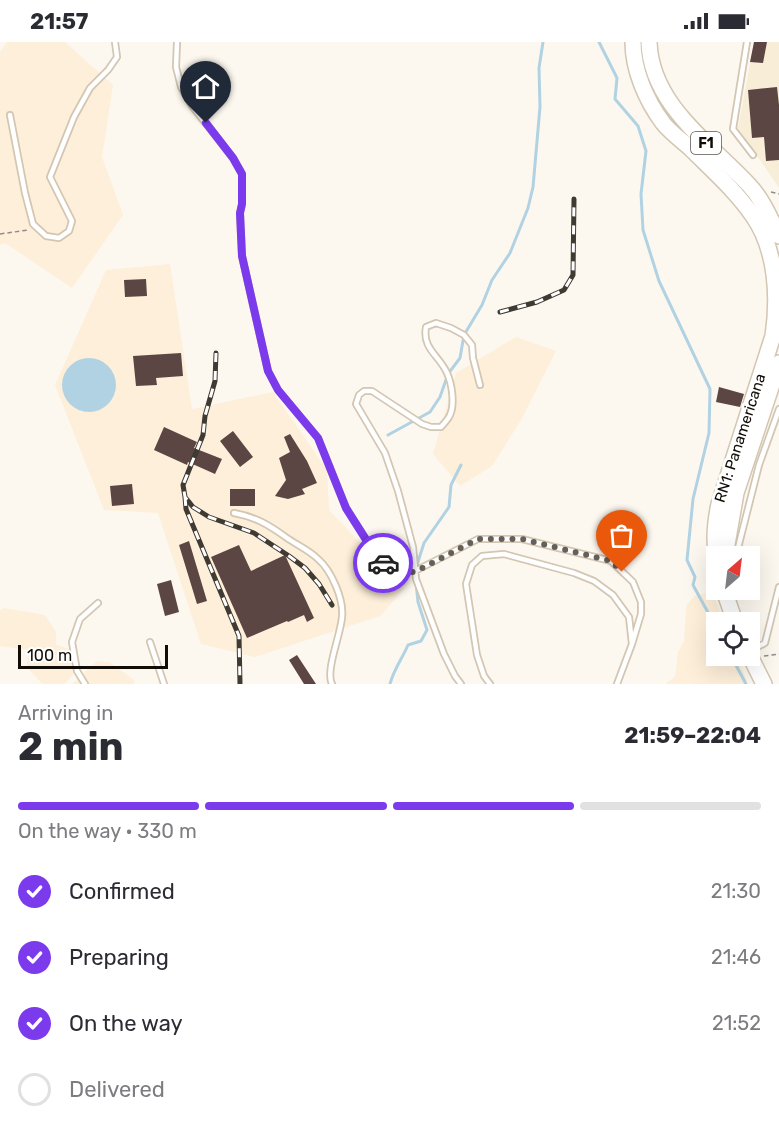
<!DOCTYPE html>
<html lang="en">
<head>
<meta charset="utf-8">
<style>
  body { margin:0; font-family:Rubik,sans-serif; background:#f7f7f7; color:#2b2b33; height:100vh; display:flex; flex-direction:column; font-size:22px; white-space:nowrap }
  * { box-sizing:border-box; margin:0 }
  p { font-size:20px; color:#7c7c81 }
  .icon { flex:none; width:33px; height:33px; fill:none; stroke:currentColor; stroke-width:2; stroke-linecap:round; stroke-linejoin:round }
  .map { position:relative; height:642px; overflow:hidden }
  .side { display:flex; flex-direction:column; background:#fff; flex:1 }
  .side>* { flex:none }
  .needle { width:39px; rotate:28deg }
  .buttons { position:absolute; left:706px; top:504px; display:grid; gap:12px }
  .buttons a { display:grid; place-items:center; width:54px; height:54px; border-radius:0px; background:#fff; box-shadow:0 6px 24px #0002; font-size:30px }
  .scale { position:absolute; left:18px; bottom:15px; width:150px; box-sizing:border-box; padding-left:6px; border:3px solid #110d06; border-top:0; font-size:16px; line-height:21px; white-space:nowrap; color:#110d06; -webkit-text-stroke:4px #fff; paint-order:stroke }
  .pin { position:absolute; display:grid; place-items:center; width:51px; height:51px; color:#fff; margin:-62px -26px; border-radius:50% 50% 50% 0; rotate:-45deg; box-shadow:0 0 6px #0007 }
  .pin .icon { rotate:45deg }
  .courier { position:absolute; display:grid; place-items:center; width:60px; height:60px; margin:-30px; border:4px solid #7c3aed; border-radius:50%; background:#fff; color:#222; box-shadow:0 2px 8px #0007 }
  .summary em { font-style:normal; font-weight:700 }
  .summary div { display:flex; flex-direction:column-reverse }
  .summary { display:flex; align-items:center; justify-content:space-between; height:102px; padding:0 18px }
  h1 { font-size:39px; font-weight:700; line-height:45px }
  .bar { display:grid; grid-template-columns:repeat(4,1fr); gap:9px 6px; align-content:center; height:72px; padding:0 18px }
  .bar i { height:8px; border-radius:4px; background:#e1e1e2 }
  .bar .on { background:#7c3aed }
  .bar p { grid-column:span 4 }
  ol { padding:0 18px; list-style:none }
  li { display:flex; align-items:center; gap:18px; height:66px }
  li p { margin-inline-start:auto }
  li .icon { padding:6px; border-radius:50%; background:#7c3aed; color:#fff; stroke-width:4 }
  li:last-child { color:#7c7c81 }
  li i { width:33px; height:33px; border:3px solid #e1e1e2; border-radius:50% }
  .status { display:flex; justify-content:space-between; align-items:center; height:42px; padding:0 30px; background:#fff; direction:ltr }
  .status svg { height:16px; fill:currentColor }
  .map>svg:first-child { display:block }
  .built { fill:#fdefd9 }
  .education { fill:#f8eed8 }
  .water { fill:#b1d2e3 }
  .lines { fill:none; stroke-linecap:round; stroke-linejoin:round }
  .stream { stroke:#b1d2e3; stroke-width:3 }
  .building { fill:#5c4643 }
  .lane-casing { stroke:#d3c6b2; stroke-width:8 }
  .highway-casing { stroke:#d3c6b2; stroke-width:18 }
  .path { stroke:#918d85; stroke-width:1.5; stroke-dasharray:4.5 3; stroke-linecap:butt }
  .lane { stroke:#fff; stroke-width:4.5 }
  .highway { stroke:#fff; stroke-width:15 }
  .rail-casing { stroke:#3f3b33; stroke-width:5 }
  .rail { stroke:#fff; stroke-width:3; stroke-dasharray:9; stroke-linecap:butt }
  .done { stroke:#645f58; stroke-width:6; stroke-dasharray:0 10.8 }
  .route { stroke:#7c3aed; stroke-width:8 }
  .labels { text-anchor:middle; dominant-baseline:central; stroke-width:6; stroke-linejoin:round; paint-order:stroke }
  .shield { fill:#fff; stroke:#585651; stroke-width:1.5 }
  .shield-label { font-size:14px; font-weight:bold; fill:#110d06 }
  .street-label { font-size:15px; fill:#110d06; stroke:#fff }
</style>
</head>
<body>
<div class="status"><b>21:57</b><svg viewBox="0 0 49 12"><path d="M0 12V9h3v3zM5 12V6h3v6zM10 12V3h3v9zM15 12V0h3v12zM26 1h20v11H26zM47 4h2v5h-2z"/></svg></div>
<div class="map">
<svg width="779" height="642" viewBox="0 0 779 642">
  <rect width="100%" height="100%" fill="#fdf8ef"/>
  <path class="built" d="M7,0h58l48,43 -11,72 21,58 -51,73 -67,-45 -5,2v-193z
    M170,222l22,145 81,-17 54,78 2,40 75,79 -24,27 -125,41 -54,-13 -43,-131 -54,-3 -49,-125 51,-115z
    M516,295l40,14 -35,69 -29,46 -32,20 -27,-32 23,-81z
    M712,550l12,30h-7v34h20l10,25 -1,3h-80l1,-2 8,-5 3,-25 6,-11 2,-35 8,-10z
    M4,566l41,7 11,17v13l13,4 4,25 -8,10h-23l-15,-17 1,-17 -28,-4v-36z
    M97,619l12,1 25,18v4h-62z"/>
  <path class="education" d="M754,0h25v146l-41,-60z"/>
  <path class="water" d="M62 343a27 27 0 1 1 54 0a27 27 0 1 1-54 0Z"/>
  <g class="lines">
    <path class="stream" d="M599,0l18,36 -2,21 23,27 8,25 -5,43 2,36 16,51 51,108 -1,44 -16,66 -6,61 8,17 -2,8 24,44
      M388,393l42,-23 10,-15 8,-23 12,-16 4,-23 18,-30 10,-25 18,-27 18,-45 5,-21 7,-80 -1,-39 4,-26
      M416,526l8,-25 25,-36 2,-22 10,-20
      M731,614l15,28
      M390,642c4,-15 12,-25 18,-39l13,-4 6,-11 -9,-28 -2,-19"/>
  </g>
  <path class="building" d="M754,0h13l-4,21 -13,-1z
    M777,45l2,18v55l-13,1 -2,-24 -12,1 -4,-48z
    M146,237l1,17 -22,1 -1,-17z
    M181,311l2,23 -27,2 1,7 -21,1 -3,-30z
    M719,345l25,7 -4,13 -24,-5z
    M164,385l33,15 -3,6 28,11 -7,15 -27,-12 -1,3 -33,-15z
    M233,389l20,26 -13,10 -20,-26z
    M290,392l17,27 10,22 -15,6 3,5 -17,5 -13,-3 11,-16 -7,-22 11,-6 -6,-15z
    M132,442l2,20 -22,2 -2,-20z
    M230,447h25v17h-25z
    M189,499l18,60 -10,3 -18,-59z
    M239,503l12,26 34,-16 29,63 -7,4 -3,-7 -16,7 -1,-1 -40,17 -36,-81z
    M171,538l8,32 -14,4 -8,-32z
    M297,613l19,29h-12l-15,-24z"/>
  <g class="lines">
    <defs>
      <path id="lane" d="M177,0l-1,25 5,20 11,19 41,52 9,16v30l-2,9 2,43 26,115 10,19 40,48 28,70 33,52 14,11h22l63,-32h44l89,22 22,21 8,20v12l-9,30
        M747,0l-14,87 20,26
        M10,73l15,78 8,31 13,12 13,2 10,-7 3,-10 -22,-44 24,-60 16,-29 18,-18 9,-13 -2,-15
        M234,471c22,4 35,12 53,25 10,7 22,12 31,21 13,11 26,40 24,58 -1,17 -17,54 -10,67
        M736,514l23,-91 20,-56
        M150,600l14,42
        M750,609l15,-8 14,-56
        M85,642l-8,-13 -5,-29 8,-23 18,-16
        M461,642l-6,-8 -11,-22 -28,-75 -3,-32 -15,-56 -13,-38 -29,-49 3,-9 5,-4h8l50,33 9,3h10c3,-4 7,-7 9,-12 5,-11 2,-31 -3,-42 -8,-18 -25,-24 -21,-46l10,-4 15,5 13,7 8,10 1,13 7,27
        M490,642l-6,-8 -7,-21 -11,-71 6,-19 10,-9 22,-2 70,19 20,8 19,14 16,22 3,27 -15,40"/>
      <path id="highway" d="M633,0c0,28 13,58 30,81 7,9 18,17 27,25 22,22 45,42 63,68 23,33 26,80 20,120l-54,168c-4,19 -6,36 -2,55
        M649,0c2,63 61,101 100,143 14,15 21,33 30,51
        M725,514l11,-63 43,-130
        M724,548l11,32
        M750,614l14,28"/>
    </defs>
    <use href="#lane" class="lane-casing"/>
    <use href="#highway" class="highway-casing"/>
    <path class="path" d="M771,150l8,2
      M0,192l28,-4
      M764,614l15,-2"/>
    <use href="#lane" class="lane"/>
    <use href="#highway" class="highway"/>
    <defs>
      <path id="rail" d="M500,270l37,-10 27,-12 9,-15 1,-76
        M216,311l-1,28 -10,35 -2,19 -20,50 2,12 8,10 16,10 45,16 35,23 16,12 14,16 13,21
        M185,455l1,12 53,127 1,48"/>
    </defs>
    <use href="#rail" class="rail-casing"/>
    <use href="#rail" class="rail"/>
  </g>
  <g class="lines">
    <path class="done" d="M383,521l10,8 22,1 63,-33h44l89,22 11,11"/>
    <path class="route" d="M206,81l27,35 9,16v30l-2,9 2,43 26,115 10,19 40,48 28,70 33,52 4,3"/>
  </g>
  <g class="labels">
    <rect class="shield" x="691" y="90" width="30" height="22" rx="4.5"/>
    <g class="shield-label">
      <text x="706" y="101">F1</text>
    </g>
    <g class="street-label">
      <text transform="translate(740 396) rotate(-72)">RN1: Panamericana</text>
    </g>
  </g>
</svg>
<div class="buttons">
<a><svg class="needle" viewBox="-14 -14 28 28"><path d="M0-13l5 13h-10z" fill="#e53935"/><path d="M0 13l5-13h-10z" fill="#7c7c81"/></svg></a>
<a><svg class="icon" aria-label="locate" viewBox="0 0 24 24"><circle cx="12" cy="12" r="6"/><path d="M12 2v4M12 18v4M2 12h4M18 12h4"/></svg></a>
</div>
<div class="scale">100 m</div>
<div class="pin" style="left:622px;top:530px;background:#ea580c"><svg class="icon" aria-label="bag" viewBox="0 0 24 24"><path d="M5 8h14l-1 12H6zM9 8a3 3 0 0 1 6 0"/></svg></div>
<div class="pin" style="left:206px;top:81px;background:#1f2937"><svg class="icon" aria-label="home" viewBox="0 0 24 24"><path d="M3 11l9-7 9 7M6 9v11h12V9"/></svg></div>
<div class="courier" style="left:383px;top:521px"><svg class="icon" aria-label="car" viewBox="0 0 24 24"><path d="M5 17H2v-5l4-1 3-4h7l3 4 3 1v5h-3M9 17h6M6 11h13"/><circle cx="7" cy="17" r="2"/><circle cx="17" cy="17" r="2"/></svg></div>
</div>
<section class="side">
<div class="summary"><div><h1>2 min</h1><p>Arriving in</p></div><em>21:59–22:04</em></div>
<div class="bar"><i class="on"></i><i class="on"></i><i class="on"></i><i></i><p>On the way · 330 m</p></div>
<ol>
<li><svg class="icon" aria-label="check" viewBox="0 0 24 24"><path d="M5 12l5 5 9-10"/></svg>Confirmed<p>21:30</p></li>
<li><svg class="icon" aria-label="check" viewBox="0 0 24 24"><path d="M5 12l5 5 9-10"/></svg>Preparing<p>21:46</p></li>
<li><svg class="icon" aria-label="check" viewBox="0 0 24 24"><path d="M5 12l5 5 9-10"/></svg>On the way<p>21:52</p></li>
<li><i></i>Delivered</li>
</ol>
</section>
</body>
</html>
